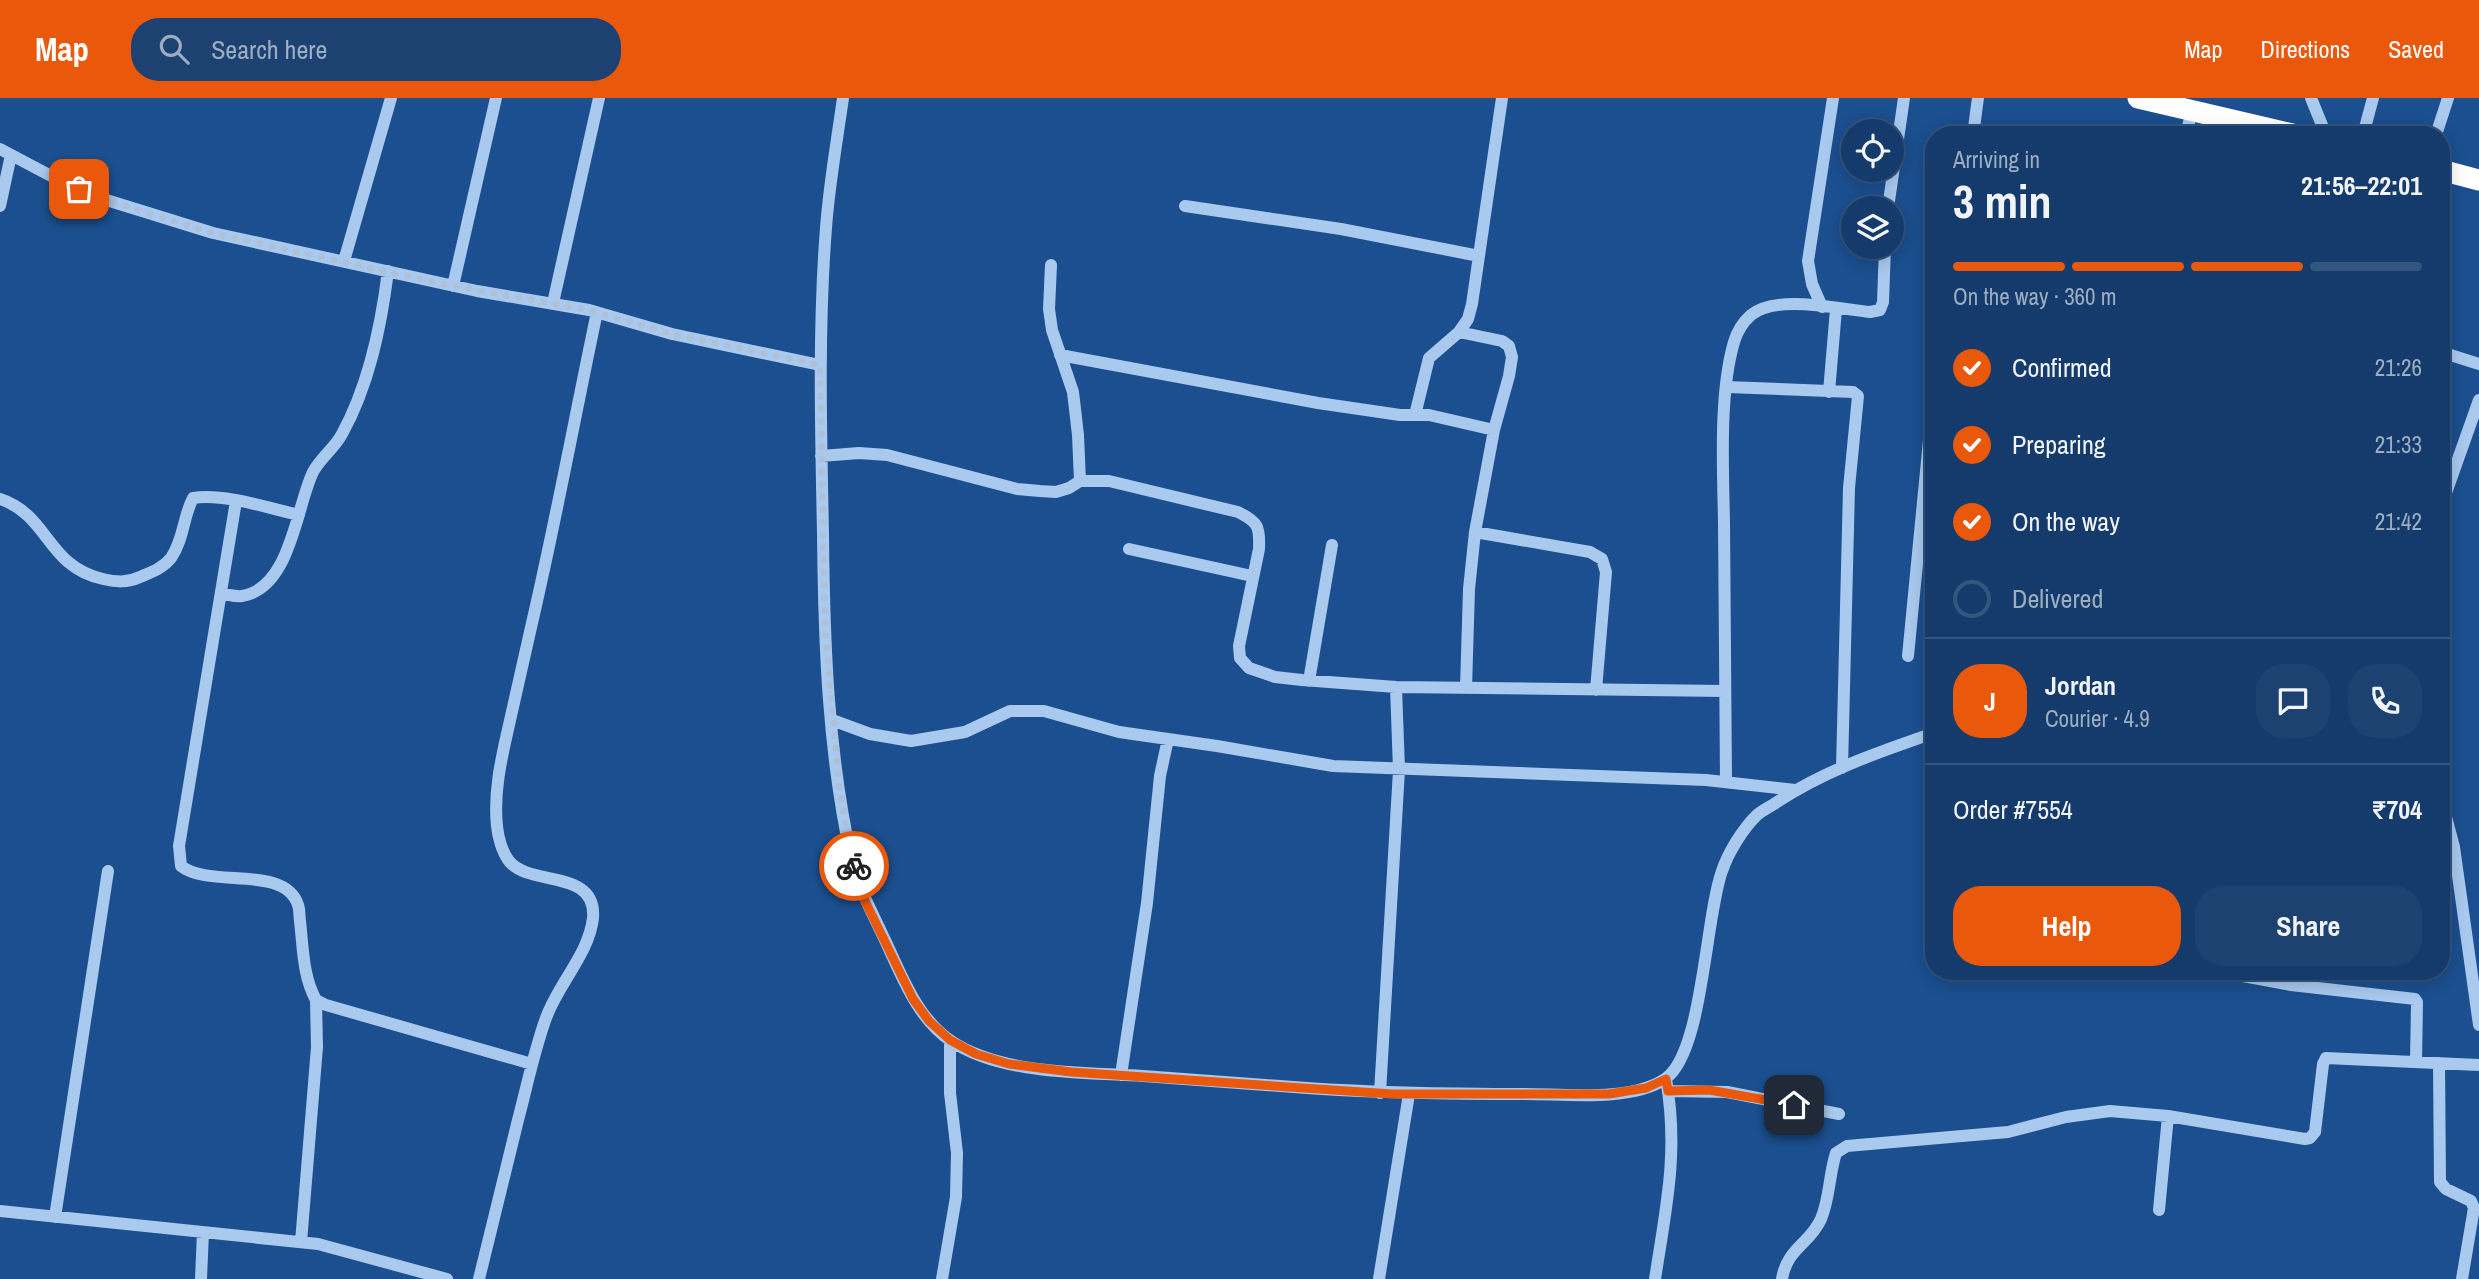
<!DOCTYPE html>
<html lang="en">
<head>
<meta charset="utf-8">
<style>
  body { margin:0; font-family:"Archivo Narrow",sans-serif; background:#1d4271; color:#f1f3f6; height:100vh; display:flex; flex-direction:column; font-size:26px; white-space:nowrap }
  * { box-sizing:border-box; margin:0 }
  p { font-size:23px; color:#9dadc1 }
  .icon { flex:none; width:38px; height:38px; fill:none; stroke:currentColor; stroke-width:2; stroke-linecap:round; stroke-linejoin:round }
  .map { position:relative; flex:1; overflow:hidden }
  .side { position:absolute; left:1925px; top:28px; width:525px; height:854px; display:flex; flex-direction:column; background:#143b6b; border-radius:28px; box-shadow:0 4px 18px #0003,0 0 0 2px #33557e }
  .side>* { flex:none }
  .controls { position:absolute; left:1841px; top:21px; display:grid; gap:14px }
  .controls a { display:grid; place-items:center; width:63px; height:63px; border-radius:50%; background:#143b6b; box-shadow:0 4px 18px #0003,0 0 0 2px #33557e; font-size:35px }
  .pin { position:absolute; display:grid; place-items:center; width:60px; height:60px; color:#fff; margin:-30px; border-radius:14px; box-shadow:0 4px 10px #0006 }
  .courier { position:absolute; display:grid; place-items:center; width:70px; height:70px; margin:-35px; border:5px solid #ea580c; border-radius:50%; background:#fff; color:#222; box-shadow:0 2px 9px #0007 }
  .headline em { font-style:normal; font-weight:700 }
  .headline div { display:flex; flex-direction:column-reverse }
  .headline { display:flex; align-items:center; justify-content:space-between; height:119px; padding:0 28px }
  h1 { font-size:46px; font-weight:700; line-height:52px }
  .bar { display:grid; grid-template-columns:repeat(4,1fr); gap:10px 7px; align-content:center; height:84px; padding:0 28px }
  .bar i { height:9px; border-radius:5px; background:#33557e }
  .bar .current { background:#ea580c }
  .bar p { grid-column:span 4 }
  .line { display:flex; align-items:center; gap:18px; padding:0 28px; border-top:2px solid #33557e }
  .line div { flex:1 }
  .round { display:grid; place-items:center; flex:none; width:74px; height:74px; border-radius:28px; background:#1d4271 }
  ol { padding:0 28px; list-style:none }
  li { display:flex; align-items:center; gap:21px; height:77px }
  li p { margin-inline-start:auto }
  li .icon { padding:7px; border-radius:50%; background:#ea580c; color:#fff; stroke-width:4 }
  li:last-child { color:#9dadc1 }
  li i { width:38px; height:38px; border:4px solid #33557e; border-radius:50% }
  .primary-button { display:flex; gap:14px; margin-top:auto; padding:14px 28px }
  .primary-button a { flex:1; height:80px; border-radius:28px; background:#ea580c; color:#fff; font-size:28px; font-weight:700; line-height:80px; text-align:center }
  .primary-button a+a { background:#1d4271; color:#f1f3f6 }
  header { display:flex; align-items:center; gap:42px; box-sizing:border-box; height:98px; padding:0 35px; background:#ea580c; color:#fff }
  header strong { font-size:33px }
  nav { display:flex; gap:38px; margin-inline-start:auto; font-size:24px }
  .search { width:490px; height:63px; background:#1d4271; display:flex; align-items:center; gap:18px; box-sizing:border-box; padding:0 24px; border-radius:28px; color:#9dadc1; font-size:26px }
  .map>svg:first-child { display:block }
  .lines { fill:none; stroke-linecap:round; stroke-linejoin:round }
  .minor { stroke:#a9c9ee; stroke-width:12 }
  .highway { stroke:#fff; stroke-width:21 }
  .done { stroke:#afc1d8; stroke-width:7; stroke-dasharray:0 12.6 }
  .route { stroke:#ea580c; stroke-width:9 }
</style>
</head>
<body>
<header>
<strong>Map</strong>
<div class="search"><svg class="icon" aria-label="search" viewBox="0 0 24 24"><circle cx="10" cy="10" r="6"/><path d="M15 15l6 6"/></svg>Search here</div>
<nav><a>Map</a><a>Directions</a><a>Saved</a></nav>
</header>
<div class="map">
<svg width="2479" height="1181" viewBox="0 0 2479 1181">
  <rect width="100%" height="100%" fill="#1b4f8f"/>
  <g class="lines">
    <path class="minor" d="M843,0c-6,43 -14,87 -17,130 -8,102 -5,204 -3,306 1,109 5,221 29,327 8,32 25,60 38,90 15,33 30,69 61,90 51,34 132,31 192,35 54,4 109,8 164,12 73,5 145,6 218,6 40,0 106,8 140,-15 38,-25 40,-161 57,-208 6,-18 20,-41 34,-55 5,-5 12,-8 18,-12 49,-33 105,-52 160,-71
      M2311,0l15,37
      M1973,37l5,-37
      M2186,37l6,-25
      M2363,37l10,-37
      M2436,37l12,-37
      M0,51l53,28 47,21 113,35 264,58 112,19 83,24 148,31
      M0,108l11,-51
      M1185,108l156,23 138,27
      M1888,110l16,-110
      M344,163l47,-163
      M1051,167l-2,44 3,21 21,62 5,43 2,46
      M453,188l43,-188
      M553,205l46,-205
      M1822,209l-10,-23 -4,-23 25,-163
      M1459,234l43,9 7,5 3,11 -3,19 -15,54 -19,102 -6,57 -3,99
      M2441,254l38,12
      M1060,257l258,48 82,12h29l65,15
      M1727,289l126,5 5,4 -9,92 -7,280
      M1829,294l7,-83
      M1415,317l14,-57 30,-26 9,-13 4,-15 30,-206
      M821,358l38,-3 28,2 130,34 23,2 16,1 13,-4 11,-7h29l129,31c20,10 22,14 21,37l-20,97 1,12 9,10 26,9 27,3 94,7 329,4
      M0,401c49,16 47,68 103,80 13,3 24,4 37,-2 12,-5 23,-9 31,-19 13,-19 12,-41 22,-60 31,-5 75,10 106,17
      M236,403l-57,345 2,20c29,23 104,-2 117,39 2,5 1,11 2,16 3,27 3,56 16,79l10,5 206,59
      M2441,409l38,-107
      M1475,434l115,20 12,7 4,13 -10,118
      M1129,451l123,27
      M221,496c6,0 14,3 21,2 49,-8 54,-89 71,-124 8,-15 21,-23 29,-38 27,-49 39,-107 46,-163
      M1908,558l26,-267
      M1309,583l23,-136
      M832,622l38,14 41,7 54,-9 45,-21h34l75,21 98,14 116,20 373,14 89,10
      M1726,683c-1,-86 -1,-173 -2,-259 -1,-54 -5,-129 10,-180 3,-10 9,-20 17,-27 25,-21 87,-6 119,-3l10,-2 3,-8 2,-55
      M2441,700l13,49 25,178
      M2243,878l48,9 124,14 2,3 -1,59
      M2439,965l1,119 6,7 25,12 3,7 -12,71
      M1121,977l26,-172 13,-127 8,-37
      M1668,993l59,1 112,22
      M1380,995l19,-323 -3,-83
      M2159,1112l9,-94
      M0,1113l318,33 129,35
      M55,1119l53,-346
      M301,1144l16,-195 -1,-47
      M201,1181l2,-47
      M479,1181c13,-53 26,-106 39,-159 9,-34 16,-69 28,-102 12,-34 43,-64 47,-100 4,-50 -64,-31 -84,-57 -7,-9 -11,-24 -12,-35 -4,-37 6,-74 14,-110 7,-31 14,-62 21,-93 24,-103 43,-207 65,-311
      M942,1181l14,-82 1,-44 -7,-60v-53
      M1379,1181l30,-185
      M1655,1181c11,-71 24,-128 11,-200
      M1782,1181c5,-31 28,-35 39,-60 9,-21 8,-45 15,-66l11,-7 161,-14 58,-15 44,-6 58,5 137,23 5,-1 5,-6 8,-68 3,-6 153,7"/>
    <path class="highway" d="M2138,0l159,37
      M2441,72l38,10"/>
  </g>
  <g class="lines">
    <path class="done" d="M79,91l42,16 92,28 224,50 152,27 83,24 148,31 5,260 14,160 15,81"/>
    <path class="route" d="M854,768l10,33 49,100 16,22 21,19 26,14 33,10 62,8 321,22h217l37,-6 20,-9 2,12 41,-1 85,15"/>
  </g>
</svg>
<div class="controls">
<a><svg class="icon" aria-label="locate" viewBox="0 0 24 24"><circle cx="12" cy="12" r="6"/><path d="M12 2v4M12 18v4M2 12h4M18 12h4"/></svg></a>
<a><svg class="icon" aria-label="layers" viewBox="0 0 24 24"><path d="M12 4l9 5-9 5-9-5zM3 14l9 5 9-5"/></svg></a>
</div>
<div class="pin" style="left:79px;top:91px;background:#ea580c"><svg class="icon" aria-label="bag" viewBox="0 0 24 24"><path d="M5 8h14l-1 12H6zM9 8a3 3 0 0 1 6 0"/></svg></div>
<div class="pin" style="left:1794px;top:1007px;background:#1f2937"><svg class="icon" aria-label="home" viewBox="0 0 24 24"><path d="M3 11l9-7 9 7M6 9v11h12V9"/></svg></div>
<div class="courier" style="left:854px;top:768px"><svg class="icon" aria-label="bike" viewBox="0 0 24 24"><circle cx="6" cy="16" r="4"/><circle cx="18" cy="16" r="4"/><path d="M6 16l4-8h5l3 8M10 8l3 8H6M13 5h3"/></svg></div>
<section class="side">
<div class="headline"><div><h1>3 min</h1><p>Arriving in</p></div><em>21:56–22:01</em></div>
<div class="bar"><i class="current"></i><i class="current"></i><i class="current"></i><i></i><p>On the way · 360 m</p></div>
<ol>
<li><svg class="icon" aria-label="check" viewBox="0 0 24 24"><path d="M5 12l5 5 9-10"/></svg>Confirmed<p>21:26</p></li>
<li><svg class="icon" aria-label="check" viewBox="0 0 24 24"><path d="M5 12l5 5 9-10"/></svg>Preparing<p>21:33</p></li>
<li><svg class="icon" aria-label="check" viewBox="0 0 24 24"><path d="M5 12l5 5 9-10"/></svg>On the way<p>21:42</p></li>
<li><i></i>Delivered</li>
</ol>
<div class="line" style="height:126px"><b class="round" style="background:#ea580c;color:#fff">J</b><div><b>Jordan</b><p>Courier · 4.9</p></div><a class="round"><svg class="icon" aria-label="chat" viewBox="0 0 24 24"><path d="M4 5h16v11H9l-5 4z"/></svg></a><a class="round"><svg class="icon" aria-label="phone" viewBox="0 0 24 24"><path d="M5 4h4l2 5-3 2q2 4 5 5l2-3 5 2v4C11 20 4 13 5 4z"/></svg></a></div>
<div class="line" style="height:91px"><div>Order #7554</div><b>₹704</b></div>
<div class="primary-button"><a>Help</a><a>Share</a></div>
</section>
</div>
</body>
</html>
